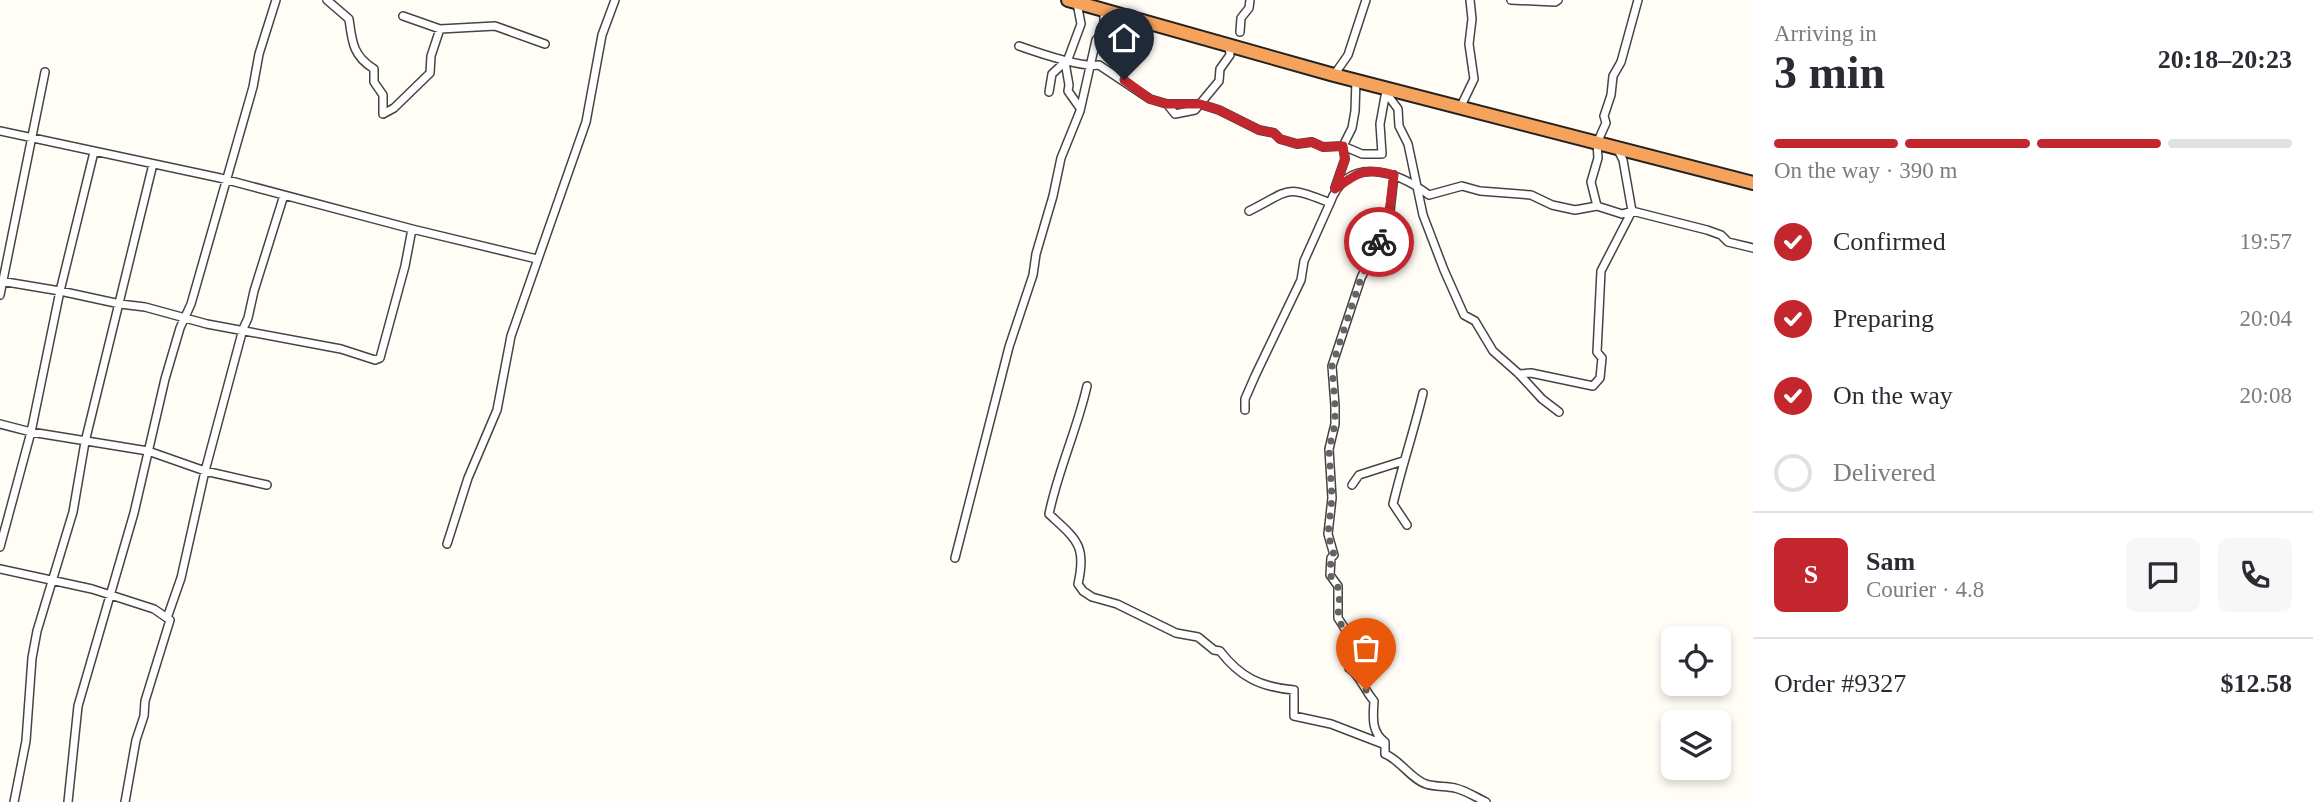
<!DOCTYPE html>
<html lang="en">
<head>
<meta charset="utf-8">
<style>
  body { margin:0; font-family:Georgia,serif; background:#f7f7f7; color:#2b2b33; height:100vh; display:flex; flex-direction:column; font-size:26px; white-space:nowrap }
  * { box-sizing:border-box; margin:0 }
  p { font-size:23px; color:#7c7c81 }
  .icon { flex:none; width:38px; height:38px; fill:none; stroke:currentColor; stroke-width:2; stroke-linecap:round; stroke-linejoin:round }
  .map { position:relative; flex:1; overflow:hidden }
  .side { display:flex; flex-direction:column; background:#fff; width:560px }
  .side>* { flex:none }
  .buttons { position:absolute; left:1661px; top:626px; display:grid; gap:14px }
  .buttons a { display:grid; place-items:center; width:70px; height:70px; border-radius:10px; background:#fff; box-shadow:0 4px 10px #0003; font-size:35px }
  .pin { position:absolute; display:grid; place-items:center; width:60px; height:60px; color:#fff; margin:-72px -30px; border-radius:50% 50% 50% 0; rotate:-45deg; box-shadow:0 0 7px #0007 }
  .pin .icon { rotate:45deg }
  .courier { position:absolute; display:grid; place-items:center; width:70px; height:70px; margin:-35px; border:5px solid #c4262e; border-radius:50%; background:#fff; color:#222; box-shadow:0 2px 9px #0007 }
  .overview em { font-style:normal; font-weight:700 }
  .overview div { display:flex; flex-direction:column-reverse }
  .overview { display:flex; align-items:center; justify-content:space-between; height:119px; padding:0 21px }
  h1 { font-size:46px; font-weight:700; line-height:52px }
  .bar { display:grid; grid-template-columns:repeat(4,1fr); gap:10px 7px; align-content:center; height:84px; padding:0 21px }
  .bar i { height:9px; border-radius:5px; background:#e1e1e2 }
  .bar .current { background:#c4262e }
  .bar p { grid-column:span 4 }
  .line { display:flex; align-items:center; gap:18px; padding:0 21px; border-top:2px solid #e1e1e2 }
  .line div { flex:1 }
  .round { display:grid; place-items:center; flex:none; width:74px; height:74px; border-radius:10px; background:#f7f7f7 }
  ol { padding:0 21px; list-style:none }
  li { display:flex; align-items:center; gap:21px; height:77px }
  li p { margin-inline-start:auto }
  li .icon { padding:7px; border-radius:50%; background:#c4262e; color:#fff; stroke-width:4 }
  li:last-child { color:#7c7c81 }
  li i { width:38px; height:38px; border:4px solid #e1e1e2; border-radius:50% }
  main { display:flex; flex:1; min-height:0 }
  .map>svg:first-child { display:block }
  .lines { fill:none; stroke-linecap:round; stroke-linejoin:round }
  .street-casing { stroke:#444; stroke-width:10 }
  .highway-casing { stroke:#222; stroke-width:16 }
  .street { stroke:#fff; stroke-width:7 }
  .highway { stroke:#f5a25d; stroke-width:12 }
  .done { stroke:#646461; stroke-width:7; stroke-dasharray:0 12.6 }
  .route { stroke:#c4262e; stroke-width:9 }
</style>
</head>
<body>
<main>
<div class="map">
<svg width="1753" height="802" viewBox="0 0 1753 802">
  <rect width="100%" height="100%" fill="#fffdf5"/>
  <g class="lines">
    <defs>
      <path id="street" d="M327,0l22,19c3,23 4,37 25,50v13l9,13v19l11,-6 36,-35 1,-17 9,-27
        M1511,0l44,2 3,-2
        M403,16l37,13 55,-3 50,18
        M1240,32l1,-14 8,-10 1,-8
        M1019,46c17,6 64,22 80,19l51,34 17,5h33l19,6 40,20 15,3 6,6 17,5 15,-2 11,5 20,-1 19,8h20l-2,-30 6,-33
        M1122,61l-1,12 3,7
        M1065,62l4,23 -1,6 12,17
        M1334,75l14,-20 18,-55
        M1384,90l14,19 1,17 9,18 15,71 21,55 20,45 11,6 18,30 26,23 23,25 17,13
        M1049,92l3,-18 16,-15 13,-35 -4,-21
        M1167,104l8,10 20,-4 24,-29 1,-12 10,-14 -1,-10
        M1460,108l14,-29 -5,-35 3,-25 -2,-19
        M0,131l220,47 192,51
        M1394,175l-5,45 -28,58 -29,88 3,40v18l-6,25 3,49 -4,36 6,21 -3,3 -1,17 8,11v32l11,17 -2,19 3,5 -1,9c12,8 15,22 25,33 -1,16 -3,31 11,41v12c14,5 27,26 41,30 9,3 20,2 29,4 12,3 20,9 31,14
        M1335,188l10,-29 -2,-13 9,-18 3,-17 1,-31
        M1597,206l25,8 10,-3 75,19 14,5 7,7 25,6
        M1249,211c42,-21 35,-27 81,-8 18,-49 67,-32 99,-8l33,-9 18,5 51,4 21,10 23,5 22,-4 -6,-24 7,-24 -1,-15 9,-20 -2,-7 7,-21 2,-19 8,-14 17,-62
        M0,281l60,10 60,13 25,3 62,17 134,25 34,11 5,-2 25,-92 7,-37 125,30
        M0,295l45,-223
        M1519,374l12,-1 62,13 7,-8 2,-20 -5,-6 4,-81 31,-60 -9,-51 -6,-12
        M1087,386c-10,44 -29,84 -38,128 27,25 38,31 29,70l5,7 9,6 25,7 59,29 22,4 16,13 6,1c20,26 40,36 74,39v26l37,8 52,20
        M1245,410v-11l10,-23 46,-96 3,-19 26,-58
        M0,424l31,8 117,19 57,20 62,14
        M1352,485l7,-10 44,-14
        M1407,525l-14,-21c9,-38 21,-73 30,-111
        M447,544l21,-66 29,-68 14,-74 75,-214 16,-87 13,-35
        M0,547l31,-115 29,-141 34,-139
        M955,558l54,-211 24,-72 3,-21 17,-58 8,-38 19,-47 16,-71 8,-8v-22
        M0,569l92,20 62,20 16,11 -25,81 -1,15 -8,24 -11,62
        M167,618l14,-40 24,-107 38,-142 5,-11 6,-27 30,-96
        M14,802l12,-61 6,-83 5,-27 36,-119 12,-70 68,-278
        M68,802l10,-96 56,-193 31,-134 15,-51 11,-24 62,-217 6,-33 17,-54"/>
      <path id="highway" d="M1068,0l266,75 419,108"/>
    </defs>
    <use href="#street" class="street-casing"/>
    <use href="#highway" class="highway-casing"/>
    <use href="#street" class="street"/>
    <use href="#highway" class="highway"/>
  </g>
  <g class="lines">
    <path class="done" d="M1366,690l-11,-18 -6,-4 1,-9 -3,-5 2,-19c-20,-20 -4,-34 -12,-50 -2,-4 -5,-7 -7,-10l1,-17 3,-3 -6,-21 4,-36 -3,-49 6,-25v-18l-3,-40 29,-88 18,-36"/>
    <path class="route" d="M1124,80l26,19 17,5h33l19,6 40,20 15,3 6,6 17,5 14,-2 12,5 20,-1 2,13 -10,30c23,-17 31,-22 59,-14l-6,45 -9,22"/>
  </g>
</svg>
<div class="buttons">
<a><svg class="icon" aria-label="locate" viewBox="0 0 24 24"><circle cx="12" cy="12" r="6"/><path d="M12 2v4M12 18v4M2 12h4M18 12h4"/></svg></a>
<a><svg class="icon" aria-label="layers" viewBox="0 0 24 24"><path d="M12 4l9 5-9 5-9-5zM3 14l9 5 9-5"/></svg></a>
</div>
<div class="pin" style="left:1366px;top:690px;background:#ea580c"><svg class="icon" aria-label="bag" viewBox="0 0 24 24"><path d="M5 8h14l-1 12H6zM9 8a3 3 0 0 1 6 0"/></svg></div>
<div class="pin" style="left:1124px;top:80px;background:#1f2937"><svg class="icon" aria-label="home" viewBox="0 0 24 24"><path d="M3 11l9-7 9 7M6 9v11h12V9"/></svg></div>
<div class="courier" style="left:1379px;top:242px"><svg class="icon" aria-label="bike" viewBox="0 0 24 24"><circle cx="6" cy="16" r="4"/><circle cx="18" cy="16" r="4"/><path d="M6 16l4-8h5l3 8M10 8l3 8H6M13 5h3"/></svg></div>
</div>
<section class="side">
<div class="overview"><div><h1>3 min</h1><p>Arriving in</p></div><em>20:18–20:23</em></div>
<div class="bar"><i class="current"></i><i class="current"></i><i class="current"></i><i></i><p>On the way · 390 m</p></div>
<ol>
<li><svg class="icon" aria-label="check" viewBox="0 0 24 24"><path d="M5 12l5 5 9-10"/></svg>Confirmed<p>19:57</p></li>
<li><svg class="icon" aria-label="check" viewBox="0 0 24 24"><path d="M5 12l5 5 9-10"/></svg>Preparing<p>20:04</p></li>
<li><svg class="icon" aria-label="check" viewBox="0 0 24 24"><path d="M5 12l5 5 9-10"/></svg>On the way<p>20:08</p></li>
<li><i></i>Delivered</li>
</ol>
<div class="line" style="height:126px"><b class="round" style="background:#c4262e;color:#fff">S</b><div><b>Sam</b><p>Courier · 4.8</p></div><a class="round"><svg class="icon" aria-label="chat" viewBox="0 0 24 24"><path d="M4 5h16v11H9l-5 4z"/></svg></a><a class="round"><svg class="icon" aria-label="phone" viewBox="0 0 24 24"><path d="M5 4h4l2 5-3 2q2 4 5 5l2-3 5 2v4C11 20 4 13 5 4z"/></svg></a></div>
<div class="line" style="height:91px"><div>Order #9327</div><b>$12.58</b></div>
</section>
</main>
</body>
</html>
